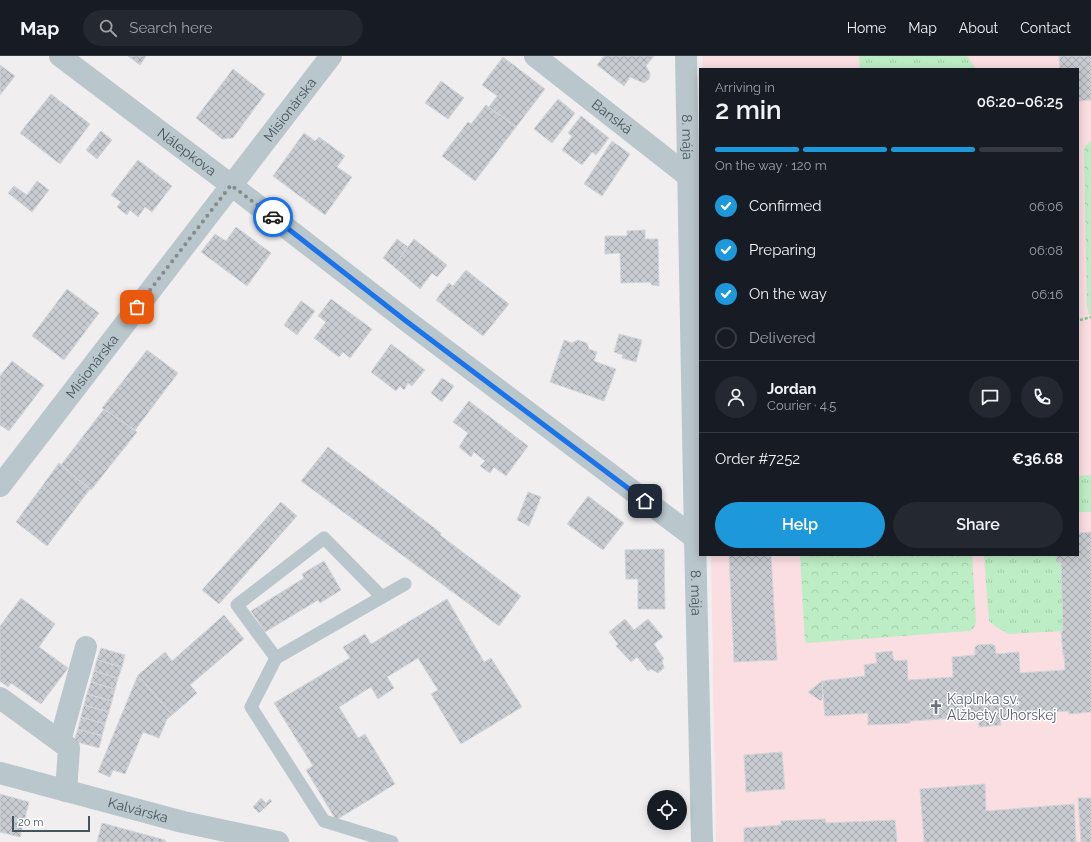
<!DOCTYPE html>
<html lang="en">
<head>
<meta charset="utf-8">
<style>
  body { margin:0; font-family:Raleway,sans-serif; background:#242831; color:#f1f3f6; height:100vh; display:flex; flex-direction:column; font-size:15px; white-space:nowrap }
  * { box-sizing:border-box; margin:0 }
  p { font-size:13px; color:#9ea1a6 }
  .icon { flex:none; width:22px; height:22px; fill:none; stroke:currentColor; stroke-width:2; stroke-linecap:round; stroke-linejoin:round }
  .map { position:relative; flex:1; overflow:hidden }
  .details { position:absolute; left:699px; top:12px; width:380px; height:488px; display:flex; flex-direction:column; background:#171b24; border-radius:0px; box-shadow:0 2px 10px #0003 }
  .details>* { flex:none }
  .fabs { position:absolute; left:647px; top:734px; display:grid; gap:8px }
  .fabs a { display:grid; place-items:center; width:40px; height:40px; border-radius:50%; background:#171b24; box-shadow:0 2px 10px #0003; font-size:20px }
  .scale { position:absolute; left:12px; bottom:10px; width:78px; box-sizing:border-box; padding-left:4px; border:2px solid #46555b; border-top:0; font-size:11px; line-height:14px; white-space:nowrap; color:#46555b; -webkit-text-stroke:3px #fff; paint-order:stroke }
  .pin { position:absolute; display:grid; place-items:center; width:34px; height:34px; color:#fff; margin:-17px; border-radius:8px; box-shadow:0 2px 6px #0006 }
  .courier { position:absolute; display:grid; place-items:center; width:40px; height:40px; margin:-20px; border:3px solid #1a73e8; border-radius:50%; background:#fff; color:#222; box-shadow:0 1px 5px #0007 }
  .overview em { font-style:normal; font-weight:600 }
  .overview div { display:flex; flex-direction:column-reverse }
  .overview { display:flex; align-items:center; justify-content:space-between; height:68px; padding:0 16px }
  h1 { font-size:26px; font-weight:600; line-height:30px }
  .bar { display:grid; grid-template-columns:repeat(4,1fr); gap:6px 4px; align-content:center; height:48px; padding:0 16px }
  .bar i { height:5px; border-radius:3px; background:#363941 }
  .bar .on { background:#1d98db }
  .bar p { grid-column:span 4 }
  .line { display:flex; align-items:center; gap:10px; padding:0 16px; border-top:1px solid #363941 }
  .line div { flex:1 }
  .round { display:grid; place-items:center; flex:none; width:42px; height:42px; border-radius:21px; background:#242831 }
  ol { padding:0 16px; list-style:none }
  li { display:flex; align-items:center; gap:12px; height:44px }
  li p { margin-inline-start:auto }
  li .icon { padding:4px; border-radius:50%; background:#1d98db; color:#fff; stroke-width:4 }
  li:last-child { color:#9ea1a6 }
  li i { width:22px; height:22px; border:2px solid #363941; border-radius:50% }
  .cta { display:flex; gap:8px; margin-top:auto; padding:8px 16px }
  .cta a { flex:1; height:46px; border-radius:24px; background:#1d98db; color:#fff; font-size:16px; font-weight:600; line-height:46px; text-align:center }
  .cta a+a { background:#242831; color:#f1f3f6 }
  header { display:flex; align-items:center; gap:24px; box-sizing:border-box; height:56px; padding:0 20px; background:#171b24; border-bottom:1px solid #363941 }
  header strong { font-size:19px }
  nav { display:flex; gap:22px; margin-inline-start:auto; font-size:14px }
  .search { width:280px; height:36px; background:#242831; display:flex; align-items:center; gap:10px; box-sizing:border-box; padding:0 14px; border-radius:22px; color:#9ea1a6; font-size:15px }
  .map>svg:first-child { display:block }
  .medical { fill:#fadee1 }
  .grass { fill:url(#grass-tufts) }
  .park { fill:url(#park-crowns) }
  .building { fill:url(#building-cross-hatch); stroke:#d2d5d9 }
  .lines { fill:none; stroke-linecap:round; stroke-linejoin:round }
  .path { stroke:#76ca8f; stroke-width:2.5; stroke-dasharray:3 2; stroke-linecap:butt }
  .service { stroke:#b9c6cb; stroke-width:13 }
  .minor { stroke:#b9c6cb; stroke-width:22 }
  .done { stroke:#828b8e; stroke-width:4; stroke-dasharray:0 7.2 }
  .route { stroke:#1a73e8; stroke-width:5 }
  .labels { text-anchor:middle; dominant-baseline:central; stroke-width:3; stroke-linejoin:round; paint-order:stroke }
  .street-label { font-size:14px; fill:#46555b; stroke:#fff }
  .worship-label { font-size:14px; fill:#5b616d; stroke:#fff; text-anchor:start }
</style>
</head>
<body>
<header>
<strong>Map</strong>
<div class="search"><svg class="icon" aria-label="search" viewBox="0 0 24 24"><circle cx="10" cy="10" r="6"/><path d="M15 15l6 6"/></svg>Search here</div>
<nav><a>Home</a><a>Map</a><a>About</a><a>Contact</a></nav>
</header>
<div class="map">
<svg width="1091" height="786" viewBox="0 0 1091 786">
  <defs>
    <pattern id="grass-tufts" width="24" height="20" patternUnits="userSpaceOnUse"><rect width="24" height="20" fill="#bdedc5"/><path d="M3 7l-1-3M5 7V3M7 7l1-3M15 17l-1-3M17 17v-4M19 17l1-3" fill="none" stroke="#a4cdac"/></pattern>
    <pattern id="park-crowns" width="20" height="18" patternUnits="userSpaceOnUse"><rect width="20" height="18" fill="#bdedc5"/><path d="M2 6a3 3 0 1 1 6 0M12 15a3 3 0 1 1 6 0" fill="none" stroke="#a4cdac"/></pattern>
    <pattern id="building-cross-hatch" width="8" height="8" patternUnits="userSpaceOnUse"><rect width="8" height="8" fill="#c8ccd0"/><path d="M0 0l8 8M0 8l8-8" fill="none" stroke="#a4a8ac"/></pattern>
  </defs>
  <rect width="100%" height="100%" fill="#f0eeee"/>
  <path class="medical" d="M702,0h389v786h-375l-5,-287h367v-486h-375z"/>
  <path class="grass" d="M859,0h108l9,13h-116z
    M1091,419v37h-13v-36z
    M984,499h72v7h5l2,69 -54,3 -13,-7 -7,-6z"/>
  <path class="park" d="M1091,85v173l-2,1 -2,-9 -3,-155 1,-5z
    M800,499h172l4,66c-1,5 -2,9 -7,10l-161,12 -3,-1z"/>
  <path class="building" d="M128,0h18l-6,9z
    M604,0h50l-8,10 4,7 -1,6 -5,4 -14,-6 -6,9 -27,-21z
    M1059,0h32v44l-13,1v-32h-18z
    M503,1l42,32 -29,38 -27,-20 8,-11 -15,-11z
    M0,9l15,11 -15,19z
    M233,13l32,25 -32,44 -11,1 -26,-21z
    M441,25l23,17 -16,21 -23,-16z
    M51,38l39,30 -30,40 -40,-31z
    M558,43l17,14 -23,30 -18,-14z
    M486,49l30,22 -41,54 -33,-25 26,-34 3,2z
    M581,60l28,22 -13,17 -4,-3 -10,13 -20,-15 10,-14 -4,-3z
    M101,75l11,9 -15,19 -11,-9z
    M304,77l11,8 4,-4 26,19 -8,11 15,10 -27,38 -52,-39z
    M612,85l18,13 -28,42 -18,-12z
    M138,104l34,26 -20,26 -7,-5 -7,10 -8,-7 -3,5 -10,-8 4,-5 -10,-7z
    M37,125l12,9 -17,22 -24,-19 6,-7 13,9z
    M236,171l35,26 -24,33 -46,-34 14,-18 11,7z
    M645,174v9h13l1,47 -7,-1 -2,-3 -29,1 -1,-30 -15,1v-18h22v-5z
    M397,183l11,8 -15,19 -10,-8z
    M414,183l33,26 -10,12 -5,-4 -12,16 -27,-23z
    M466,214l43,34 -26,32 -47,-36 13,-17 4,3z
    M67,233l32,24 -35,47 -32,-24z
    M331,243l41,30 -22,29 -7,-6 -4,5 -25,-19 12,-16 -8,-6z
    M301,245l14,10 -18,24 -13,-10z
    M619,278l23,6 -6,22 -14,-4 1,-3 -9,-3z
    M564,284l8,3 6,-3 9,3 2,6 8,3 -3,9 22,8 -12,32 -54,-19z
    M391,288l34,26 -13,16 -4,-3 -4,7 -4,-4 -4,5 -25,-19z
    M147,294l31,23 -43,57 -33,-22z
    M12,305l32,24 -35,46 -9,-6v-49z
    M442,322l12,8 -12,16 -11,-9z
    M469,345l59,45 -22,30 -12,-9 -4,6 -10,-7 5,-5 -11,-9 -3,5 -12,-10 9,-14 -15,-11z
    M104,353l33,23 -46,58 -30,-25z
    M328,391l113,86 -1,2 81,61 -22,30 -198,-145z
    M59,407l31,26 -43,57 -31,-24z
    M528,436l13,5 -12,29 -12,-6z
    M588,440l36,27 -21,27 -36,-26z
    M281,446l16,14 -78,88 -17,-14z
    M1091,476v180l-22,2 -1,-3 -45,3v2l-23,2 1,7 -22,2v-8l-23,1v-2l-46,3v2l-42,2v-12l-43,3 -3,-35 43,-5 -1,-11 13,-2 -2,-10 17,-2 2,10 13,-1 1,20 45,-3 -1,-20 23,-2v-8l3,-2 14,-1 3,2 1,8 23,-2 1,21 45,-3 -1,-15h-1l-2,-24h2l-2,-69h-5v-7h22v-22z
    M664,493l1,60h-27v-30h-12l-1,-29z
    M729,499h42l6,105 -43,2z
    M324,505l17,29 -21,13 -2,-3 -53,32 -14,-21 53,-33 -2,-4z
    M21,542l34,26 -16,23 29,21 -27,36 -30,-21 -3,4 -8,-6v-55z
    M447,543l37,63 7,-4 31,49 -61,37 -30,-50 7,-4 -20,-32 -31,19 7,11 -16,11 -7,-12 -32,20 19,31 7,-4 30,50 -59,36 -30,-50 7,-4 -39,-63 76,-45 -7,-11 22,-13 6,10z
    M224,559l20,24 -54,46 7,8 -25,22 -34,-40 27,-23 7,9z
    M625,563l9,11 14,-11 15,18 -9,7 10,15 -2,1 2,8 -6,5 -7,-4 -3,2 -11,-14 -6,5 -15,-16 2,-2 -9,-12z
    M101,592l24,7 -3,12 -25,-7z
    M97,604l25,7 -4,11 -24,-7z
    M94,615l24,7 -3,11 -24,-7z
    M138,619l34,40 -5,4 -8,19 -16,-6 -18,42 -12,-4 -3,7 -12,-5z
    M822,625l1,15 -2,5 -12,-8 -1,-1z
    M91,626l24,7 -3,12 -25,-7z
    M87,638l25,7 -3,11 -25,-7z
    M84,649l25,7 -4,12 -24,-7z
    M81,661l24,7 -3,12 -24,-7z
    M78,673l24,7 -3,12 -25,-7z
    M782,696l3,37 -39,3 -2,-37z
    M985,728l1,27 88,-7 2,38h-152l-4,-53z
    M0,738l29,8 -9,35 -20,-5z
    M261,742l5,5 4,-4 2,2 -13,12 -6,-6z
    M1078,742h13v44h-10z
    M825,763l1,4 69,-3 2,22h-153v-14l37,-3v-4z
    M102,767l63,17 1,2h-69z"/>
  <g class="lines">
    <path class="path" d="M1080,264l11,-3"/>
    <path class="service" d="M276,602l-39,-53 87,-67 58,59
      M392,786l-68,-21 -73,-114 25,-49 129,-74"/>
    <g class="minor">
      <path id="s1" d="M60,0l171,129 176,136 288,217"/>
      <path id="s2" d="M535,0l153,120"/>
      <path id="s3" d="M686,0l9,482 7,304"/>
      <path id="s4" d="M0,430l331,-430"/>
      <path d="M0,642l69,50 -3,43"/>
      <path d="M60,685l26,-94"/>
      <path id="s5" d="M0,717l183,49 95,20"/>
    </g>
  </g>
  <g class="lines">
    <path class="done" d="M137,251l94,-122 42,32"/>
    <path class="route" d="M273,161l133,104 239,180"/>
  </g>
  <defs>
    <symbol id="church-bare" viewBox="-9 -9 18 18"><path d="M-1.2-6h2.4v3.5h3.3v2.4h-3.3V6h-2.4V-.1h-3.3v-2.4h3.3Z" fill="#6b7280" stroke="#fff" stroke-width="2.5" paint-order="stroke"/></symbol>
  </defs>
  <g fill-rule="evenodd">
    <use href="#church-bare" x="926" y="641" width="20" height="20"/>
  </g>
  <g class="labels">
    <g class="street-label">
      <text stroke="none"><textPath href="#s4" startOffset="475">Misionárska</textPath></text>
      <text stroke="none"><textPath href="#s2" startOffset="98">Banská</textPath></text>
      <text stroke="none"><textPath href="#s3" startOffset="81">8. mája</textPath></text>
      <text stroke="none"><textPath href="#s1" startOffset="159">Nálepkova</textPath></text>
      <text stroke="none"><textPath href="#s4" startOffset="151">Misionárska</textPath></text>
      <text stroke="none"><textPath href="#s3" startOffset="537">8. mája</textPath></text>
      <text stroke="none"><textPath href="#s5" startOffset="143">Kalvárska</textPath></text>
    </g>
    <g class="worship-label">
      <text x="947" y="643">Kaplnka sv.<tspan x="947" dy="16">Alžbety Uhorskej</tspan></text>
    </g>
  </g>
</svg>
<div class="fabs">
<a><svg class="icon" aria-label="locate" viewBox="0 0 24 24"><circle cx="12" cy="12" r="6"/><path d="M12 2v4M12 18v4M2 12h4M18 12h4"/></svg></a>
</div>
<div class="scale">20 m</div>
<div class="pin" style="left:137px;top:251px;background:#ea580c"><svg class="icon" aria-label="bag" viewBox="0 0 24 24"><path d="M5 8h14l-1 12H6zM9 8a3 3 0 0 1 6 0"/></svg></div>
<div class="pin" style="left:645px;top:445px;background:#1f2937"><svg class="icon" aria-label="home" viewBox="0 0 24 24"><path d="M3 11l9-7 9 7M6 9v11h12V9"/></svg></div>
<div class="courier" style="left:273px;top:161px"><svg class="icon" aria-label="car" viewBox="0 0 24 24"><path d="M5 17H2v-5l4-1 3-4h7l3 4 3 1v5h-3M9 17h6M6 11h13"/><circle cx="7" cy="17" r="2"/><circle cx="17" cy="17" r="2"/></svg></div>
<section class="details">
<div class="overview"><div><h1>2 min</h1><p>Arriving in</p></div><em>06:20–06:25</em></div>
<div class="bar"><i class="on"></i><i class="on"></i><i class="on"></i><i></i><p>On the way · 120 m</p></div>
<ol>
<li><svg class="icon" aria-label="check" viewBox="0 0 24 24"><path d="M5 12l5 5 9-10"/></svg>Confirmed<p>06:06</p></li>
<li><svg class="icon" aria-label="check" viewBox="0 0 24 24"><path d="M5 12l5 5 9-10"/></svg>Preparing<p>06:08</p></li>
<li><svg class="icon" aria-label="check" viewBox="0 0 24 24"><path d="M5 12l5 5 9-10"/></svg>On the way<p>06:16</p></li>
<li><i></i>Delivered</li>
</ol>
<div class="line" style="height:72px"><a class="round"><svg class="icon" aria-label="person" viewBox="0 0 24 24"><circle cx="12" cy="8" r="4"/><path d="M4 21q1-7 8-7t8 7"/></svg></a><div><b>Jordan</b><p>Courier · 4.5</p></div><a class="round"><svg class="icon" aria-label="chat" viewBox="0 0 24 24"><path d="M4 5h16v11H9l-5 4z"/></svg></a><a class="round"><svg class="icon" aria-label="phone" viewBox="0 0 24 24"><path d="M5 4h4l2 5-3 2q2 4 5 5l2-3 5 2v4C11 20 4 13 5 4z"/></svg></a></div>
<div class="line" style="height:52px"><div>Order #7252</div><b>€36.68</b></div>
<div class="cta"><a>Help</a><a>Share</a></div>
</section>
</div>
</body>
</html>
